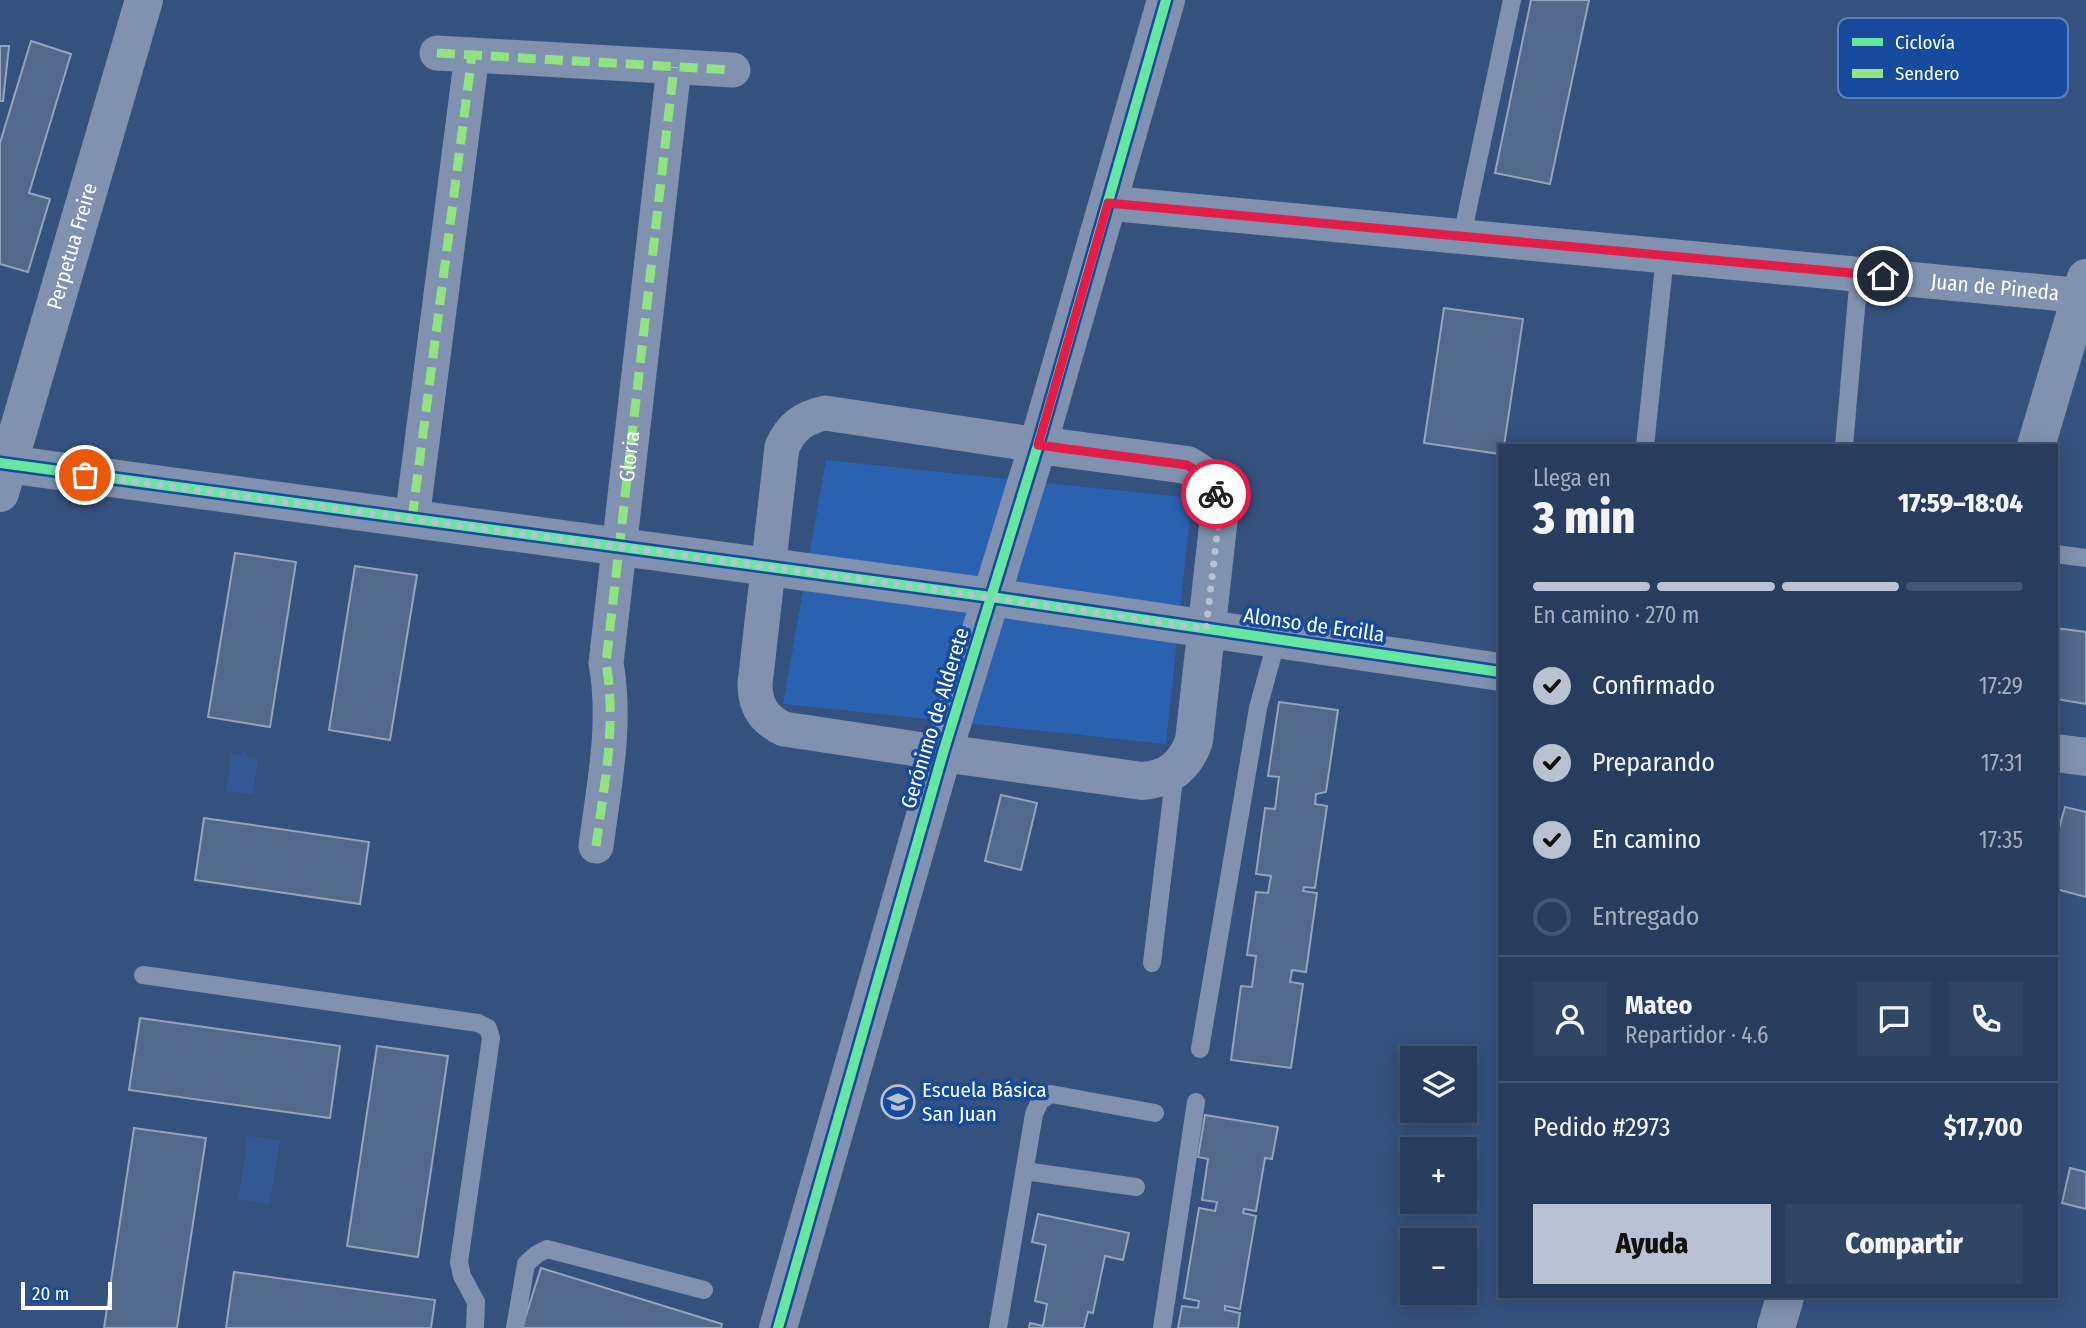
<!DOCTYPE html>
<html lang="es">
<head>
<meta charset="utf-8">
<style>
  body { margin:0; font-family:"Fira Sans Condensed",sans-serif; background:#304464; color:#f1f3f6; height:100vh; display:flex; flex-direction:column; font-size:26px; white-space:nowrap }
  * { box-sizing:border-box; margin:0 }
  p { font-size:23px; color:#a5aebc }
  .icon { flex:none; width:38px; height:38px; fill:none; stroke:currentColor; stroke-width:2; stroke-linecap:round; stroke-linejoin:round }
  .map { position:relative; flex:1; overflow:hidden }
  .sheet { position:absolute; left:1498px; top:444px; width:560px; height:854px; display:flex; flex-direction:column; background:#283d5e; border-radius:0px; box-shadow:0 4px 18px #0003,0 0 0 2px #445673 }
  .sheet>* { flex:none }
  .fabs { position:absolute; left:1400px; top:1046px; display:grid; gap:14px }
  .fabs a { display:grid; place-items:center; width:77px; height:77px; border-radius:0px; background:#283d5e; box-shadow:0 4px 18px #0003,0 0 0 2px #445673; font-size:35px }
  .scale { position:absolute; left:21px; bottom:18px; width:91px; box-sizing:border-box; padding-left:7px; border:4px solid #fff; border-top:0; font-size:19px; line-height:24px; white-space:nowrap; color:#fff; -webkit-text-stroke:5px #164a9c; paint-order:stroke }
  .pin { position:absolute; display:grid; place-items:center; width:60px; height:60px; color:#fff; margin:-30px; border:4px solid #fff; border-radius:50%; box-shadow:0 2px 7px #0007 }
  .courier { position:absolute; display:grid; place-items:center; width:70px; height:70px; margin:-35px; border:5px solid #e11d48; border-radius:50%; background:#fff; color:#222; box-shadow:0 2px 9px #0007 }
  .summary em { font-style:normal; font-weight:800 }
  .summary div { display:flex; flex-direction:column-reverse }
  .summary { display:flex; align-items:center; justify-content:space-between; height:119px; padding:0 35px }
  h1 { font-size:46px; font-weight:800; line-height:52px }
  .bar { display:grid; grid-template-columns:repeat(4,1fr); gap:10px 7px; align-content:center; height:84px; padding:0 35px }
  .bar i { height:9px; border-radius:5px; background:#445673 }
  .bar .active { background:#b8c2d2 }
  .bar p { grid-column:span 4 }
  .line { display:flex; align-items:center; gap:18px; padding:0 35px; border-top:2px solid #445673 }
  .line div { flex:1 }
  .round { display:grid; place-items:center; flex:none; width:74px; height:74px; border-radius:0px; background:#304464 }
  ol { padding:0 35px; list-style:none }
  li { display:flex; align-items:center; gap:21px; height:77px }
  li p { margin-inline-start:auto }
  li .icon { padding:7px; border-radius:50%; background:#b8c2d2; color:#111; stroke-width:4 }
  li:last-child { color:#a5aebc }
  li i { width:38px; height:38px; border:4px solid #445673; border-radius:50% }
  .button { display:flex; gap:14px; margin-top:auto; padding:14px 35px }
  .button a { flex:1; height:80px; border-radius:0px; background:#b8c2d2; color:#111; font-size:28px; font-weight:800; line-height:80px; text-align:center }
  .button a+a { background:#304464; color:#f1f3f6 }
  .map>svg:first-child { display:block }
  .green { fill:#2b61b1 }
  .water { fill:#345893 }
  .building { fill:#52698b; stroke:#94a4bc; stroke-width:2 }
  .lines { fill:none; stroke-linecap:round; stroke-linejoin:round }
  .service { stroke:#8092af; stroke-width:18 }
  .minor { stroke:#8092af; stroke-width:35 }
  .tertiary { stroke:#8092af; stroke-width:38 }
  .quiet { stroke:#91e382; stroke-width:9; stroke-dasharray:18 9; stroke-linecap:butt }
  .cycleway-casing { stroke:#164a9c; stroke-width:15 }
  .cycleway { stroke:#66e7a1; stroke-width:10 }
  .done { stroke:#b8c2d2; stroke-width:7; stroke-dasharray:0 12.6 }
  .route { stroke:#e11d48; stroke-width:9 }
  .labels { text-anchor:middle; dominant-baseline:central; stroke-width:7; stroke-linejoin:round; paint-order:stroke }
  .street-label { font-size:21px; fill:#fff; stroke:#164a9c }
  .poi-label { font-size:21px; fill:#fff; stroke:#164a9c; text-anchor:start }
  .key { fill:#164a9c; stroke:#5c80ba; stroke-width:2 }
  .key-label { font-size:19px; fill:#fff }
</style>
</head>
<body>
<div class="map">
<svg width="2086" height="1328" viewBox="0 0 2086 1328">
  <rect width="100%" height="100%" fill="#35517d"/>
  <path class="green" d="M826,460l366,38 -26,246 -383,-40z"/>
  <path class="water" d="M245,750l4,7 9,1 -5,36 -27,-3 5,-37 8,1z
    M248,1136l32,4 -10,64 -32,-5z"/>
  <path class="building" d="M1531,0h58l-39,184 -55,-11z
    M31,41l40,13 -42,139 21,6 -22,73 -28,-8v-121z
    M0,46h9l-6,55h-3z
    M1444,308l79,11 -19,127h-4v8l-76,-11z
    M235,553l61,9 -26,165 -62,-10z
    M355,566l62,9 -27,165 -61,-10z
    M2056,628l30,4v72l-30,-5z
    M1279,702l59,8 -12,82 -10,2 -1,10 12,2 -12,82 -11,-1 -1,4 14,2 -11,79 -14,-2 -2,12 13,2 -12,84 -60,-8 10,-74 11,1 4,-31 -9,-1 9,-63 12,1 3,-17 -15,-2 9,-66 10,1 4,-32 -11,-1z
    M1001,795l36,8 -16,67 -36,-9z
    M2065,807l21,5v85l-30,-8v-50z
    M204,818l165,24 -9,62 -165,-24z
    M140,1018l200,28 -10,72 -201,-28z
    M377,1046l71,10 -30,201 -71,-11z
    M1205,1115l73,12 -6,32 -7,-1 -9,53 -12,-2 -1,4 13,3 -16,93 -15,-3v4l15,3 -2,15h-60l4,-22 16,2 1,-7 -15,-3 15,-90 16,3 2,-9 -15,-2 6,-41 -10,-2z
    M134,1128l72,10 -29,190h-73z
    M2070,1168l16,4v37l-24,-6z
    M1038,1214l91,19 -6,27 -18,-4 -12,57 -5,-1 -4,16h-55l1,-5 13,3 4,-22 -12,-3 11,-56 -14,-3z
    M541,1268l181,56 -1,4h-199z
    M234,1272l201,28 -4,28h-205z"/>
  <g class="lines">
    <path class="service" d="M1462,236l50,-236
      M1645,446l20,-190
      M1844,446l15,-172
      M2056,554l30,4
      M1152,963l23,-192
      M143,975l335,48 10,5 3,10 -32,224 3,14 14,26 -1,26
      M1200,1049l58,-341 19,-69
      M1025,1171l111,16
      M515,1328l11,-64 11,-10 10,-5 157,41
      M998,1328l36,-214 6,-13 11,-7 104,19
      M1162,1328l34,-226"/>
    <g class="minor">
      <path d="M437,53l296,17"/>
      <path id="s1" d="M1108,203l978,93"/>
      <path d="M412,519l60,-464"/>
      <path d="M943,753l-159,-24c-20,-9 -29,-23 -29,-45l27,-237c9,-20 21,-29 43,-34l213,32"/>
      <path d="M596,846c8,-61 21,-122 10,-183l68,-596"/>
    </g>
    <g class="tertiary">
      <path d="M2036,446l50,-168"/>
      <path d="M0,463l991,134 509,75"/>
      <path id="s2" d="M0,493l144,-493"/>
      <path d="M943,753l199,28c27,-2 43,-15 52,-40l25,-224v-14l-11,-25 -21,-13 -149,-20"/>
      <path d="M2056,753l30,4"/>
      <path d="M778,1328l165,-575 95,-308 128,-445"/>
      <path d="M1776,1328l9,-31"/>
    </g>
    <g class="quiet">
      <path d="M437,53l296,17"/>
      <path d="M412,519l60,-464"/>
      <path id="s3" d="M596,846c8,-61 21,-122 10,-183l68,-596"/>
    </g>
    <defs>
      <path id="cycleway" d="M0,463l991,134 509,75
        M778,1328l165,-575 95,-308 128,-445"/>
    </defs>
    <use href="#cycleway" class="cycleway-casing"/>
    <use href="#cycleway" class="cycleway"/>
  </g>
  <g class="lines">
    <path class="done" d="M85,475l847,114 274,40 13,-112 -3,-23"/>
    <path class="route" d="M1216,494l-8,-16 -21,-13 -149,-20 70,-242 775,73"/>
  </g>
  <defs>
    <symbol id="school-ring" viewBox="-11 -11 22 22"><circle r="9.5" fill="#164a9c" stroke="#b8c2d2" stroke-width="1.5"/><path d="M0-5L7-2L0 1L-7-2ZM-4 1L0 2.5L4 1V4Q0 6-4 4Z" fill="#b8c2d2"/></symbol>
  </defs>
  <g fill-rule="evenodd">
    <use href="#school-ring" x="879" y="1083" width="38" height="38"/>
  </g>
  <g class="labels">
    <g class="street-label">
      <text stroke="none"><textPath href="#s2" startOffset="257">Perpetua Freire</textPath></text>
      <text stroke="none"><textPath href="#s1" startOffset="891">Juan de Pineda</textPath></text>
      <text stroke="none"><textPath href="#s3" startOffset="392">Gloria</textPath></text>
      <text transform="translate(1314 625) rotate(8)">Alonso de Ercilla</text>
      <text transform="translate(935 718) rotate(-73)">Gerónimo de Alderete</text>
    </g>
    <g class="poi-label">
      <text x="922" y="1090">Escuela Básica<tspan x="922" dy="24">San Juan</tspan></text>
    </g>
  </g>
  <rect x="1838" y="18" width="230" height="80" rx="10" class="key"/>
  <rect x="1852" y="38" width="31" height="8" fill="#66e7a1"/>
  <rect x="1852" y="69" width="31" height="9" fill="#91e382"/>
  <g class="key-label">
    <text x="1895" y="49">Ciclovía</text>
    <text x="1895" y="80">Sendero</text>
  </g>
</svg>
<div class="fabs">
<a><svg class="icon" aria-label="layers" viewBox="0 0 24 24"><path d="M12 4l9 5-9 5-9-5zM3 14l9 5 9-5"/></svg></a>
<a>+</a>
<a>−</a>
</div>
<div class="scale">20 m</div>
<div class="pin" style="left:85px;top:475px;background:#ea580c"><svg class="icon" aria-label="bag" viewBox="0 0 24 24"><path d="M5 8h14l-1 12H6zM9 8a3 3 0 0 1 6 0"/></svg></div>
<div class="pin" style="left:1883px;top:276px;background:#1f2937"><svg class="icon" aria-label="home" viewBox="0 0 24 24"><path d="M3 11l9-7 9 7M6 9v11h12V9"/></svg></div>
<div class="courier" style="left:1216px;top:494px"><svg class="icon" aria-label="bike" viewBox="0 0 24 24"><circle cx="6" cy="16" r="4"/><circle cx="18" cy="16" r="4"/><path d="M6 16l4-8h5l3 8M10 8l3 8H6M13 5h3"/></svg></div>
<section class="sheet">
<div class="summary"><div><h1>3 min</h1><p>Llega en</p></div><em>17:59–18:04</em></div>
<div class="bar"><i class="active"></i><i class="active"></i><i class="active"></i><i></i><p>En camino · 270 m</p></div>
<ol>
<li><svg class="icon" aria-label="check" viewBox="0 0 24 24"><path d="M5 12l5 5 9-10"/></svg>Confirmado<p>17:29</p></li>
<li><svg class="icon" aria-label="check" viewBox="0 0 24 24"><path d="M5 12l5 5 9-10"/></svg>Preparando<p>17:31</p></li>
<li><svg class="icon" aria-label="check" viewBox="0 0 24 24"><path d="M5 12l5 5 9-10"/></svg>En camino<p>17:35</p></li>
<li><i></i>Entregado</li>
</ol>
<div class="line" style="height:126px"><a class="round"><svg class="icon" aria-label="person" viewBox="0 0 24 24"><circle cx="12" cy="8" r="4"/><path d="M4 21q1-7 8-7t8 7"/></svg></a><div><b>Mateo</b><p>Repartidor · 4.6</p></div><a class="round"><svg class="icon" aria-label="chat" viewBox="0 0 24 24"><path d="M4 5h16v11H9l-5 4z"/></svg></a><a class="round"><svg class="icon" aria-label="phone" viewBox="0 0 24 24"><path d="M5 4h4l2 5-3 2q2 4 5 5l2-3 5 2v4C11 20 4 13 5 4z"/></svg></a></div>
<div class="line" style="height:91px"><div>Pedido #2973</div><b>$17,700</b></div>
<div class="button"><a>Ayuda</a><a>Compartir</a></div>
</section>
</div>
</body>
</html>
